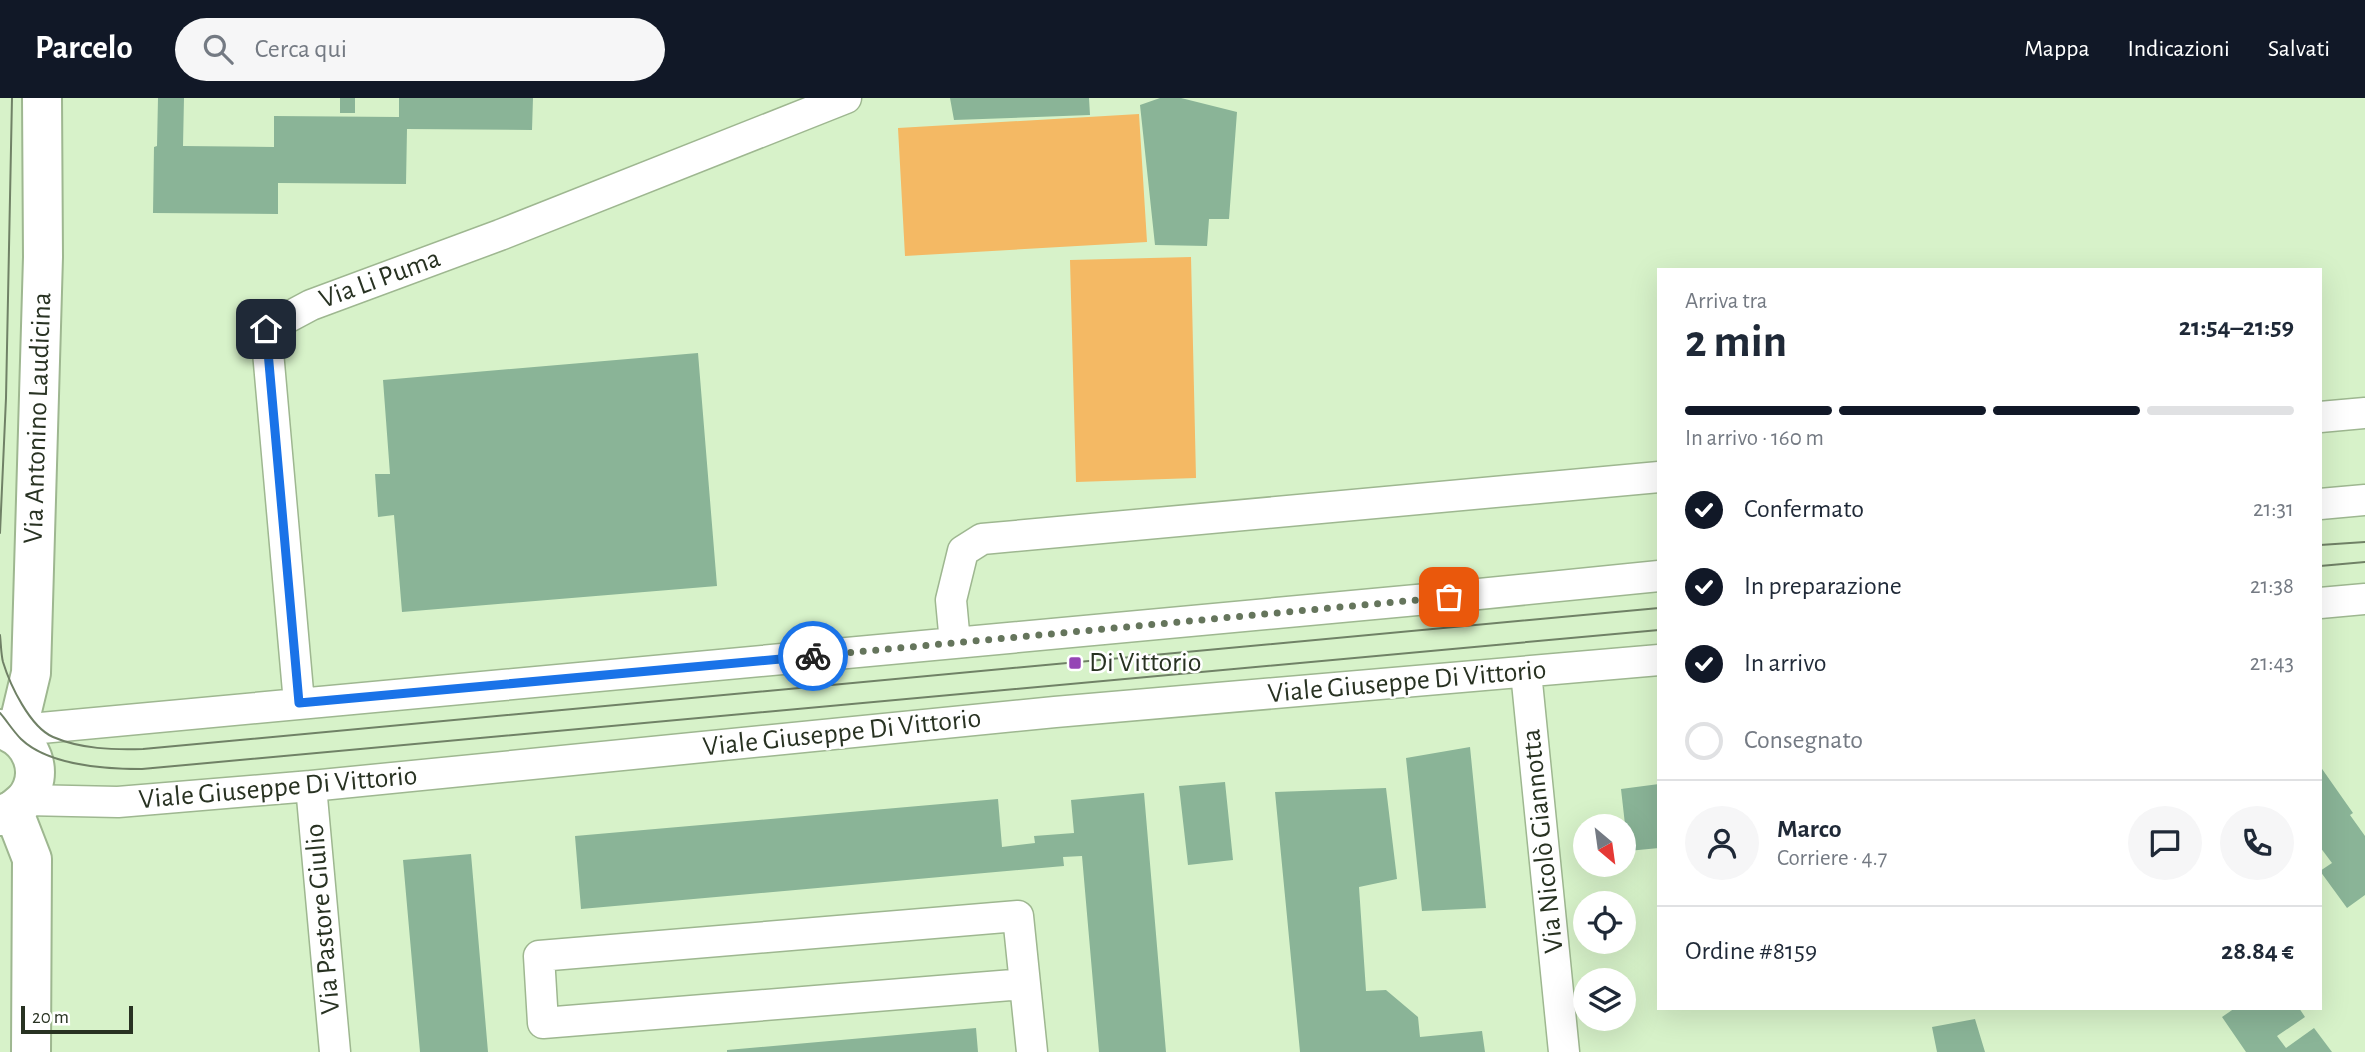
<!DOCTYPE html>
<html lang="it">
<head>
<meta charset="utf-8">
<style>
  body { margin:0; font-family:"Alegreya Sans",sans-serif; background:#f6f6f7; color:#1f2937; height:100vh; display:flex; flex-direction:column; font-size:26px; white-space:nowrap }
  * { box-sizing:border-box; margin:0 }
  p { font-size:23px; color:#747a83 }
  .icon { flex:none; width:38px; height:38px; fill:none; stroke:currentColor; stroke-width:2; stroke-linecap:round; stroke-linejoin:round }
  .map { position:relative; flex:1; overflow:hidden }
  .sheet { position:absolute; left:1657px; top:170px; width:665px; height:742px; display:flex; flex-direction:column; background:#fff; border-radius:0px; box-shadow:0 7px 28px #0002 }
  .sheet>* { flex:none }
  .needle { width:46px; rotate:151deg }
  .buttons { position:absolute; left:1573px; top:716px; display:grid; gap:14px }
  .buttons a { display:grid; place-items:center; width:63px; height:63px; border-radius:50%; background:#fff; box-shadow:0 7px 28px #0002; font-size:35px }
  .scale { position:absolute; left:21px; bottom:18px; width:112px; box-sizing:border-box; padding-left:7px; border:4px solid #283222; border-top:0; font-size:19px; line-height:24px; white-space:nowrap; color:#283222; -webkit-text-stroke:5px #fff; paint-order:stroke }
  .pin { position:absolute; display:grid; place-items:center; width:60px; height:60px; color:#fff; margin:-30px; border-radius:14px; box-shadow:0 4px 10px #0006 }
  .courier { position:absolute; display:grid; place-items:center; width:70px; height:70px; margin:-35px; border:5px solid #1a73e8; border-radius:50%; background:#fff; color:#222; box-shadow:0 2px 9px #0007 }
  .overview em { font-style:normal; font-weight:700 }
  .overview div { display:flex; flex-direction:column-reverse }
  .overview { display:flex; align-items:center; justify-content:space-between; height:119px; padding:0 28px }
  h1 { font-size:46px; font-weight:700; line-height:52px }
  .bar { display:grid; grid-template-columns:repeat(4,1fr); gap:10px 7px; align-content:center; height:84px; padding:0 28px }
  .bar i { height:9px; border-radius:5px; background:#e0e1e3 }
  .bar .active { background:#111827 }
  .bar p { grid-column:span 4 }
  .line { display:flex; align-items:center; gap:18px; padding:0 28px; border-top:2px solid #e0e1e3 }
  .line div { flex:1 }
  .round { display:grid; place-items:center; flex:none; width:74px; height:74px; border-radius:37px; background:#f6f6f7 }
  ol { padding:0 28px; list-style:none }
  li { display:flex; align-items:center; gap:21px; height:77px }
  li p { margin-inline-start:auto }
  li .icon { padding:7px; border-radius:50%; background:#111827; color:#fff; stroke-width:4 }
  li:last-child { color:#747a83 }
  li i { width:38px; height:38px; border:4px solid #e0e1e3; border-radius:50% }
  header { display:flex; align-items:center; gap:42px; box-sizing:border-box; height:98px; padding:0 35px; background:#111827; color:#fff }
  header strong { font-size:33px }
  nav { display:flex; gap:38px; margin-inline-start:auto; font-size:24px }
  .search { width:490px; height:63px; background:#f6f6f7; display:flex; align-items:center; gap:18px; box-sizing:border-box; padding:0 24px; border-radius:38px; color:#747a83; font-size:26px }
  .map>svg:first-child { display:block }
  .green { fill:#f4b964 }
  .building { fill:#8ab497 }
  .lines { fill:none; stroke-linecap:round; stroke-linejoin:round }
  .minor-casing { stroke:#9eb790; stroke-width:33 }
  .tertiary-casing { stroke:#9eb790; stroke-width:42 }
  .secondary-casing { stroke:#9eb790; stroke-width:42 }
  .minor { stroke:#fff; stroke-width:30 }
  .tertiary { stroke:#fff; stroke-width:38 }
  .secondary { stroke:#fff; stroke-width:38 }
  .tram { stroke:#708166; stroke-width:2 }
  .done { stroke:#65755c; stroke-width:7; stroke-dasharray:0 12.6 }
  .route { stroke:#1a73e8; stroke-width:9 }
  .poi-dot { fill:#9545b5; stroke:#fff; stroke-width:2.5 }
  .labels { text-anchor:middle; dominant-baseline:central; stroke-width:5; stroke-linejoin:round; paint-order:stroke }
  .street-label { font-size:28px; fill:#283222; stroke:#fff }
  .poi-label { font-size:28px; fill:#283222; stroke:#fff; text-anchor:start }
</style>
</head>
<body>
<header>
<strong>Parcelo</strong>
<div class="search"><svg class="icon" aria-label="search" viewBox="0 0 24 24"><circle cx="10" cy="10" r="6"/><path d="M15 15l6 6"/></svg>Cerca qui</div>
<nav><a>Mappa</a><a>Indicazioni</a><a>Salvati</a></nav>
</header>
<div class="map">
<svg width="2365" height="954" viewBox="0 0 2365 954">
  <rect width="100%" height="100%" fill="#d7f2c9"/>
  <path class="green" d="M1139,16l8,128 -242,14 -7,-128z
    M1191,159l5,221 -120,4 -6,-222z"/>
  <path class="building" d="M158,0h26l-1,48 91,1v-31l125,1v-19h134l-1,32 -125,-1 -1,55 -128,-1v31l-125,-1 1,-66 3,-1z
    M340,0h15v15h-15z
    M950,0h139l1,17 -136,5z
    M1160,0h21l56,14 -8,107h-20l-2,27 -52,-1 -15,-140z
    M698,255l19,233 -315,26 -8,-97 -16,2 -3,-43h15l-7,-94z
    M1470,649l16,161 -64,3 -16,-153z
    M2320,668l33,47 -3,2 15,21v59l-18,13 -27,-37 12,-8 -12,-16z
    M1225,684l8,78 -45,5 -9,-79z
    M1659,686v64l-31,3 -7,-62z
    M1386,690l11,91 -38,8 7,104 20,-1 32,27 2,20 62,-6 3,21h-185l-25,-260z
    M1144,695l22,259h-67l-17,-196 -19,1 1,9 -483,43 -6,-73 423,-37 4,48 33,-4 -1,-7 40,-3 -3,-33z
    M471,756l17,198h-68l-17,-192z
    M2235,910h64l6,9 -28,19 9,12 28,-20 18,24h-86l-24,-35z
    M1975,921l10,33h-48l-5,-25z
    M976,930l2,24h-251v-2z"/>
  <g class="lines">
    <defs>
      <path id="minor" d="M2320,319l45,-4
        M2320,406l45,-4
        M2320,505l45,-4
        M955,545l-4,-43 12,-49 19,-12 677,-62
        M1526,574l38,380
        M299,605l-33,-374 45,-24 189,-70 346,-137
        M22,642l19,-12 1408,-131 210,-21
        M311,688l24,266
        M25,702l93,2 193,-16 744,-74 604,-52
        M1018,818l7,68 -482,39 -4,-67z
        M1025,886l7,68"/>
      <path id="tertiary" d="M0,631c32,9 46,44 25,71
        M16,638l15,-63 12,-416 -1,-159
        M0,718l13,-6 19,49 -1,193"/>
      <path id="secondary" d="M13,712l12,-10"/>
    </defs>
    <use href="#minor" class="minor-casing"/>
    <use href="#tertiary" class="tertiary-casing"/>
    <use href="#secondary" class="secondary-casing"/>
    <use href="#minor" class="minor"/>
    <use href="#tertiary" class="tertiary"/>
    <use href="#secondary" class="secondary"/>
    <path class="tram" d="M0,435l6,-135 6,-300
      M2320,447l45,-3
      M2320,468l45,-4
      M0,537c1,9 1,19 3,27 7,23 27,65 50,75 28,12 60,13 90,12l1516,-141
      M0,615c7,8 13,18 21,26 27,26 85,30 121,30l1517,-139"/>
  </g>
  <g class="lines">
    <path class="done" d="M813,558l636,-59"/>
    <path class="route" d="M266,231l33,374 514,-47"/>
  </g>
  <rect class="poi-dot" x="1068" y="558" width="14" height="14" rx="3.5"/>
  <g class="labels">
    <g class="street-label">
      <text transform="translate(380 181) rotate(-20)">Via Li Puma</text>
      <text transform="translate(38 320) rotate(-88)">Via Antonino Laudicina</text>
      <text transform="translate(1407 584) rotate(-5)">Viale Giuseppe Di Vittorio</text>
      <text transform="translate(842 635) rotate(-6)">Viale Giuseppe Di Vittorio</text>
      <text transform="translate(278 690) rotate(-5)">Viale Giuseppe Di Vittorio</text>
      <text transform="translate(1543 743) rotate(-96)">Via Nicolò Giannotta</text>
      <text transform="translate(323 821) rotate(-95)">Via Pastore Giulio</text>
    </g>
    <g class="poi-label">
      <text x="1089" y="565">Di Vittorio</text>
    </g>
  </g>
</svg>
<div class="buttons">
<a><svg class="needle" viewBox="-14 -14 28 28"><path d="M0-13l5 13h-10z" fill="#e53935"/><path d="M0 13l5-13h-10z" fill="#747a83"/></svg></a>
<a><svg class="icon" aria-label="locate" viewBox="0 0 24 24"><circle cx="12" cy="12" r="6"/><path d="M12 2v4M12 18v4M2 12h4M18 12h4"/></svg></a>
<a><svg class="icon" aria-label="layers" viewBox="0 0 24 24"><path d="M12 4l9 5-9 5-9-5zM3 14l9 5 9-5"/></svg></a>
</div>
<div class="scale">20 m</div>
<div class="pin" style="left:1449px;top:499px;background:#ea580c"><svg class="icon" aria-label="bag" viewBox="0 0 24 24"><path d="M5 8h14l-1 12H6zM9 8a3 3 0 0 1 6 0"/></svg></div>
<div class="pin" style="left:266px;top:231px;background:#1f2937"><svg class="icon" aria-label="home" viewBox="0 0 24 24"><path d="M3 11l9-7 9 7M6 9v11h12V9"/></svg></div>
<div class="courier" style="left:813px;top:558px"><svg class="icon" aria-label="bike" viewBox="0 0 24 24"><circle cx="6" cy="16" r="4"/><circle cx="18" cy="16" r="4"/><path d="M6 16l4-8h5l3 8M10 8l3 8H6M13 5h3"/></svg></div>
<section class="sheet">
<div class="overview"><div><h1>2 min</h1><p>Arriva tra</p></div><em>21:54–21:59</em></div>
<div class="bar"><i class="active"></i><i class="active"></i><i class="active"></i><i></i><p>In arrivo · 160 m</p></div>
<ol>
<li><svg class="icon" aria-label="check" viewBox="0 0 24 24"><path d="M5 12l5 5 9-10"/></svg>Confermato<p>21:31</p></li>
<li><svg class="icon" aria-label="check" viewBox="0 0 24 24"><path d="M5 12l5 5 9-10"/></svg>In preparazione<p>21:38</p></li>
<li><svg class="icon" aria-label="check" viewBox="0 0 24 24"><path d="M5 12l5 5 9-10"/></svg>In arrivo<p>21:43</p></li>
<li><i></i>Consegnato</li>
</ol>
<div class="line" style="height:126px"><a class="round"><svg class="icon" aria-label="person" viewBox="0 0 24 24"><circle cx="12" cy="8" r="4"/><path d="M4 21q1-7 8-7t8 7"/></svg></a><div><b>Marco</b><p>Corriere · 4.7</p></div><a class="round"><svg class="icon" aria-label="chat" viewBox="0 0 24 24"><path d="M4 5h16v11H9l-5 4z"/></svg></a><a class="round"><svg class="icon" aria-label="phone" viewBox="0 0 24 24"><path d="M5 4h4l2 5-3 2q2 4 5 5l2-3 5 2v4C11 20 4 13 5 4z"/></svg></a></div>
<div class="line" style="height:91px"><div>Ordine #8159</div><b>28.84 €</b></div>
</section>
</div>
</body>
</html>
